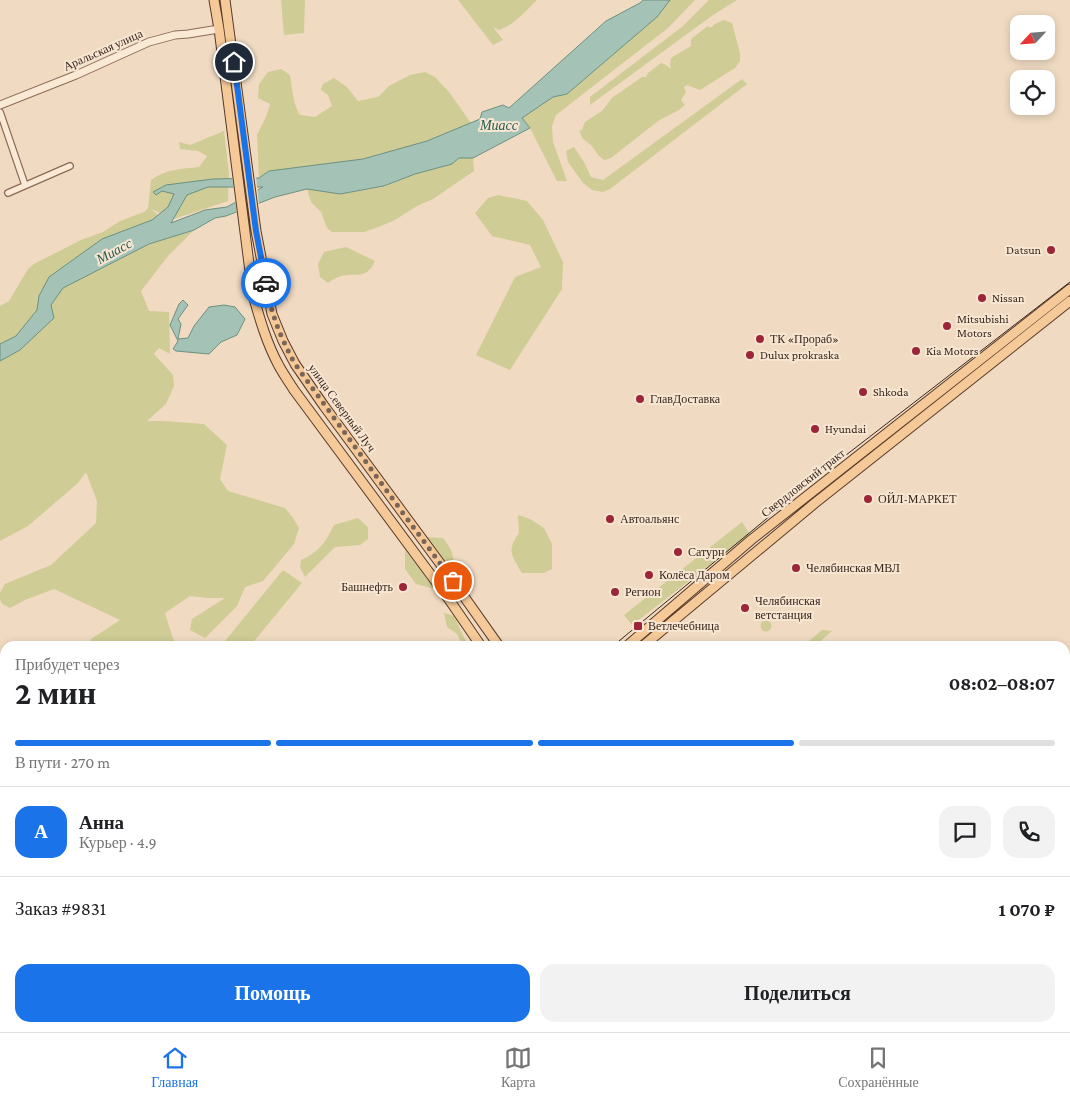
<!DOCTYPE html>
<html lang="ru">
<head>
<meta charset="utf-8">
<style>
  body { margin:0; font-family:"Crimson Pro",serif; background:#f2f2f2; color:#202124; height:100vh; display:flex; flex-direction:column; font-size:19px; white-space:nowrap }
  * { box-sizing:border-box; margin:0 }
  p { font-size:16px; color:#757577 }
  .icon { flex:none; width:28px; height:28px; fill:none; stroke:currentColor; stroke-width:2; stroke-linecap:round; stroke-linejoin:round }
  .map { position:relative; flex:1; overflow:hidden }
  .sheet { position:absolute; left:0px; top:641px; width:1070px; height:391px; display:flex; flex-direction:column; background:#fff; border-radius:15px 15px 0 0; box-shadow:0 2px 8px #0003 }
  .sheet>* { flex:none }
  .needle { width:32px; rotate:244deg }
  .buttons { position:absolute; left:1010px; top:15px; display:grid; gap:10px }
  .buttons a { display:grid; place-items:center; width:45px; height:45px; border-radius:10px; background:#fff; box-shadow:0 2px 8px #0003; font-size:25px }
  .pin { position:absolute; display:grid; place-items:center; width:42px; height:42px; color:#fff; margin:-21px; border:2px solid #fff; border-radius:50%; box-shadow:0 1px 5px #0007 }
  .courier { position:absolute; display:grid; place-items:center; width:50px; height:50px; margin:-25px; border:4px solid #1a73e8; border-radius:50%; background:#fff; color:#222; box-shadow:0 1px 6px #0007 }
  .overview em { font-style:normal; font-weight:700 }
  .overview div { display:flex; flex-direction:column-reverse }
  .overview { display:flex; align-items:center; justify-content:space-between; height:85px; padding:0 15px }
  h1 { font-size:32px; font-weight:700; line-height:38px }
  .bar { display:grid; grid-template-columns:repeat(4,1fr); gap:8px 5px; align-content:center; height:60px; padding:0 15px }
  .bar i { height:6px; border-radius:4px; background:#e0e0e0 }
  .bar .current { background:#1a73e8 }
  .bar p { grid-column:span 4 }
  .line { display:flex; align-items:center; gap:12px; padding:0 15px; border-top:1px solid #e0e0e0 }
  .line div { flex:1 }
  .round { display:grid; place-items:center; flex:none; width:52px; height:52px; border-radius:15px; background:#f2f2f2 }
  .primary-button { display:flex; gap:10px; margin-top:auto; padding:10px 15px }
  .primary-button a { flex:1; height:58px; border-radius:15px; background:#1a73e8; color:#fff; font-size:20px; font-weight:700; line-height:58px; text-align:center }
  .primary-button a+a { background:#f2f2f2; color:#202124 }
  .dock { display:flex; justify-content:space-around; align-items:center; height:70px; border-top:1px solid #e0e0e0; background:#fff; font-size:14px; color:#757577 }
  .dock a { display:grid; justify-items:center; gap:2px }
  .dock .current { color:#1a73e8 }
  .map>svg:first-child { display:block }
  .green { fill:#cfcc95 }
  .cemetery { fill:#c3c195 }
  .water { fill:#a4c2b5; stroke:#6b9181; fill-rule:evenodd }
  .pier { fill:#f0dbc2 }
  .lines { fill:none; stroke-linecap:round; stroke-linejoin:round }
  .minor-casing { stroke:#8b6b58; stroke-width:8 }
  .tertiary-casing { stroke:#8b6b58; stroke-width:9 }
  .secondary-casing { stroke:#6c4c3b; stroke-width:10 }
  .primary-casing { stroke:#583a2c; stroke-width:11 }
  .minor { stroke:#fae9d5; stroke-width:5.5 }
  .tertiary { stroke:#fae9d5; stroke-width:7 }
  .secondary { stroke:#fae9d5; stroke-width:8 }
  .primary { stroke:#f5c998; stroke-width:9 }
  .tram { stroke:#3a261d; stroke-width:1 }
  .done { stroke:#7a6557; stroke-width:5; stroke-dasharray:0 9 }
  .route { stroke:#1a73e8; stroke-width:6 }
  .poi-dot { fill:#9c2539; stroke:#f7e6d2; stroke-width:2 }
  .labels { text-anchor:middle; dominant-baseline:central; stroke-width:4; stroke-linejoin:round; paint-order:stroke }
  .street-label { font-size:12px; fill:#3a261d; stroke:#f7e6d2 }
  .poi-label { font-size:12px; fill:#3a261d; stroke:#f7e6d2; text-anchor:start }
  .water-label { font-size:14px; font-style:italic; fill:#2b5a4f; stroke:#f7e6d2 }
</style>
</head>
<body>
<div class="map">
<svg width="1070" height="1032" viewBox="0 0 1070 1032">
  <rect width="100%" height="100%" fill="#f0dbc2"/>
  <path class="green" d="M281,0h24l-1,33 -20,2z
    M458,0h79c-11,11 -23,25 -38,30l-6,-3 10,13 -10,5z
    M670,0h25l-27,28 -112,87 -4,11 1,16 14,39h-10l-27,-53 -8,-10 31,-21 14,-3 90,-77z
    M709,0h28l-24,15 -123,90v-8l93,-71z
    M724,20l8,3 8,30v8l-5,7 -35,22 -13,-5 -3,2 2,5 -5,8 4,5 -6,5 -21,11 -47,37 -7,2 -5,-4 -8,-11 -8,-6 -4,-8 3,-1 3,-8 17,-11 10,-13 30,-21h4l2,-4 13,-10 5,2 5,4 -1,-4 1,-7 20,-12v-7l17,-13 2,2 5,-4z
    M281,69l9,6c2,13 3,29 10,40l15,2 17,-11 -4,-11 -7,-5 2,-6 11,-6 13,9 11,14 20,-4 11,-11 21,-11 15,-3 10,5 14,15 22,31 -44,18 -64,18 -94,12 -10,7 -2,-43 9,-18 4,-13 -12,-6 1,-14 9,-12z
    M742,79l5,5 -137,105 -7,3 -11,-2 -9,-7 -15,-21 -2,-11 8,-4 10,15 7,15 12,3z
    M224,131l5,43 -1,27 -54,18 -23,-10 7,6 -6,5 -50,19 -63,57 -2,14 -21,26 -16,8v-38l9,-5 19,-32 6,-5 47,-24 22,-8 17,-11 24,-9 4,-4 3,-28c16,-11 30,-11 48,-13l8,-11 -9,-5 -18,-2 -1,-7 11,3z
    M459,158h14l1,13 -41,28 -16,7 -22,14 -14,6 -17,6h-32l-5,-4 -6,-16 -10,-10 -4,-13 33,5 44,-7 31,-13 37,-10z
    M498,195l29,6 16,19 20,42 -1,27 -52,81 -34,-15 39,-78 26,-10 -11,-22 -38,-9 -17,-23 13,-15z
    M194,230l-26,26 -27,35 8,20 20,1 1,42 -11,-6 -5,6 19,21 1,11 -8,18 -19,17h16l41,3 23,21 -7,34 8,12 57,17 8,10 6,10 -5,16 -31,37 -18,6 -8,19 -32,32 -15,-8 2,-11 33,-21h-17l-18,-2 -25,17 7,23 5,10h-88l2,-7 29,-19 -66,-31 -29,11 -15,8 -8,-4 -2,-5v-6l5,-9 46,-19 45,-42 1,-22 -11,-29 -8,11 -50,43 -28,15v-180l20,-11 43,-62 86,-44z
    M346,247l29,14c-9,21 -22,10 -36,16 -4,1 -8,4 -11,6l-8,-6 -2,-13 6,-12z
    M518,515l12,4 14,9 8,16v25l-8,4h-22c-10,-17 -16,-22 -3,-40z
    M358,518l10,9v12l-8,6 -25,2 -30,30 -5,-10 1,-7c18,-8 25,-18 33,-35z
    M742,522l8,12 -118,91 -8,-10z
    M426,537l17,1c8,11 13,16 8,31z
    M405,550l30,39 -19,-5 -11,-15z
    M283,570l19,13 -52,63h-29z
    M444,613l10,3 14,30h-5l-6,-12 -10,-7z
    M760.5 626a5.5 5.5 0 1 1 11 0a5.5 5.5 0 1 1-11 0Z
    M822,630l10,1 -17,15h-12z
    M0,731l5,6v31l-5,2z
    M161,1028h26l-4,4h-26z"/>
  <path class="cemetery" d="M356,1028h702l7,4h-715z"/>
  <path class="water" d="M643,0h27l-13,17 -90,77 -14,3 -31,21 8,10 -57,30h-14l-7,6 -37,10 -31,12 -44,8 -33,-5 -32,8 -49,19 -11,2 -21,12 -45,14 -86,44 -12,17 3,13 -34,32 -20,11v-17l16,-8 21,-26 2,-14 10,-19 53,-38 50,-19 16,-13 6,-13 -12,-3 -6,4 -3,-3 13,-7 47,-6 46,-1 10,-7 94,-12 64,-18 53,-22 2,-7 21,-7 6,3 97,-87 34,-18zM208,187h55l-36,20 -22,3 -34,13 16,-28z
    M183,300l5,5 -10,14 3,5 -3,15 10,-1 6,-12 15,-19 15,-2 11,2 10,12 -8,16 -16,7 -12,12 -33,-3 -3,-2 5,-8 -8,-16 9,-21z"/>
  <path class="pier" d="M232,176h24l3,29 -22,9 -2,-15 19,-9h-20z"/>
  <g class="lines">
    <defs>
      <path id="minor" d="M0,112l25,73
        M8,193l62,-27
        M0,1023l5,3
        M8,1028l8,4"/>
      <path id="tertiary" d="M0,105l76,-30 73,-33 26,-7 13,-1 31,-5"/>
      <path id="secondary" d="M1065,1019l5,3"/>
      <path id="primary" d="M214,0l5,29 34,266c7,25 14,49 26,71 5,9 10,16 15,24l154,208 33,48
        M225,0l31,231 16,83 11,27 12,23 29,42 129,175 46,65
        M627,646l124,-106 319,-251
        M643,646l172,-143 255,-202
        M214,1032l5,-4
        M322,1032l5,-4"/>
    </defs>
    <use href="#minor" class="minor-casing"/>
    <use href="#tertiary" class="tertiary-casing"/>
    <use href="#secondary" class="secondary-casing"/>
    <use href="#primary" class="primary-casing"/>
    <use href="#minor" class="minor"/>
    <use href="#tertiary" class="tertiary"/>
    <use href="#secondary" class="secondary"/>
    <use href="#primary" class="primary"/>
    <path class="tram" d="M613,646l193,-160 264,-204
      M192,1032l5,-4"/>
  </g>
  <g class="lines">
    <path class="done" d="M266,283c5,31 14,53 29,81l105,145 53,72"/>
    <path class="route" d="M234,62l22,169 10,52"/>
  </g>
  <g class="poi-dot">
    <circle cx="1051" cy="250" r="5"/>
    <circle cx="982" cy="298" r="5"/>
    <circle cx="947" cy="326" r="5"/>
    <circle cx="760" cy="339" r="5"/>
    <circle cx="916" cy="351" r="5"/>
    <circle cx="750" cy="355" r="5"/>
    <circle cx="863" cy="392" r="5"/>
    <circle cx="640" cy="399" r="5"/>
    <circle cx="815" cy="429" r="5"/>
    <circle cx="868" cy="499" r="5"/>
    <circle cx="610" cy="519" r="5"/>
    <circle cx="678" cy="552" r="5"/>
    <circle cx="796" cy="568" r="5"/>
    <circle cx="649" cy="575" r="5"/>
    <circle cx="403" cy="587" r="5"/>
    <circle cx="615" cy="592" r="5"/>
    <circle cx="745" cy="608" r="5"/>
    <rect x="633" y="621" width="10" height="10" rx="2.5"/>
  </g>
  <g class="labels">
    <g class="street-label">
      <text transform="translate(103 50) rotate(-24)">Аральская улица</text>
      <text transform="translate(342 408) rotate(54)">улица Северный Луч</text>
      <text transform="translate(803 483) rotate(-38)">Свердловский тракт</text>
    </g>
    <g class="poi-label">
      <text x="1041" y="250" text-anchor="end">Datsun</text>
      <text x="992" y="298">Nissan</text>
      <text x="957" y="319">Mitsubishi<tspan x="957" dy="14">Motors</tspan></text>
      <text x="770" y="339">ТК «Прораб»</text>
      <text x="926" y="351">Kia Motors</text>
      <text x="760" y="355">Dulux prokraska</text>
      <text x="873" y="392">Shkoda</text>
      <text x="650" y="399">ГлавДоставка</text>
      <text x="825" y="429">Hyundai</text>
      <text x="878" y="499">ОЙЛ-МАРКЕТ</text>
      <text x="620" y="519">Автоальянс</text>
      <text x="688" y="552">Сатурн</text>
      <text x="806" y="568">Челябинская МВЛ</text>
      <text x="659" y="575">Колёса Даром</text>
      <text x="393" y="587" text-anchor="end">Башнефть</text>
      <text x="625" y="592">Регион</text>
      <text x="755" y="601">Челябинская<tspan x="755" dy="14">ветстанция</tspan></text>
      <text x="648" y="626">Ветлечебница</text>
    </g>
    <g class="water-label">
      <text x="499" y="125">Миасс</text>
      <text transform="translate(114 251) rotate(-29)">Миасс</text>
    </g>
  </g>
</svg>
<div class="buttons">
<a><svg class="needle" viewBox="-14 -14 28 28"><path d="M0-13l5 13h-10z" fill="#e53935"/><path d="M0 13l5-13h-10z" fill="#757577"/></svg></a>
<a><svg class="icon" aria-label="locate" viewBox="0 0 24 24"><circle cx="12" cy="12" r="6"/><path d="M12 2v4M12 18v4M2 12h4M18 12h4"/></svg></a>
</div>
<div class="pin" style="left:453px;top:581px;background:#ea580c"><svg class="icon" aria-label="bag" viewBox="0 0 24 24"><path d="M5 8h14l-1 12H6zM9 8a3 3 0 0 1 6 0"/></svg></div>
<div class="pin" style="left:234px;top:62px;background:#1f2937"><svg class="icon" aria-label="home" viewBox="0 0 24 24"><path d="M3 11l9-7 9 7M6 9v11h12V9"/></svg></div>
<div class="courier" style="left:266px;top:283px"><svg class="icon" aria-label="car" viewBox="0 0 24 24"><path d="M5 17H2v-5l4-1 3-4h7l3 4 3 1v5h-3M9 17h6M6 11h13"/><circle cx="7" cy="17" r="2"/><circle cx="17" cy="17" r="2"/></svg></div>
<section class="sheet">
<div class="overview"><div><h1>2 мин</h1><p>Прибудет через</p></div><em>08:02–08:07</em></div>
<div class="bar"><i class="current"></i><i class="current"></i><i class="current"></i><i></i><p>В пути · 270 m</p></div>
<div class="line" style="height:90px"><b class="round" style="background:#1a73e8;color:#fff">А</b><div><b>Анна</b><p>Курьер · 4.9</p></div><a class="round"><svg class="icon" aria-label="chat" viewBox="0 0 24 24"><path d="M4 5h16v11H9l-5 4z"/></svg></a><a class="round"><svg class="icon" aria-label="phone" viewBox="0 0 24 24"><path d="M5 4h4l2 5-3 2q2 4 5 5l2-3 5 2v4C11 20 4 13 5 4z"/></svg></a></div>
<div class="line" style="height:65px"><div>Заказ #9831</div><b>1 070 ₽</b></div>
<div class="primary-button"><a>Помощь</a><a>Поделиться</a></div>
</section>
</div>
<nav class="dock">
<a class="current"><svg class="icon" aria-label="home" viewBox="0 0 24 24"><path d="M3 11l9-7 9 7M6 9v11h12V9"/></svg>Главная</a>
<a><svg class="icon" aria-label="map" viewBox="0 0 24 24"><path d="M3 6l6-2 6 2 6-2v14l-6 2-6-2-6 2zM9 4v14M15 6v14"/></svg>Карта</a>
<a><svg class="icon" aria-label="saved" viewBox="0 0 24 24"><path d="M7 4h10v16l-5-4-5 4z"/></svg>Сохранённые</a>
</nav>
</body>
</html>
